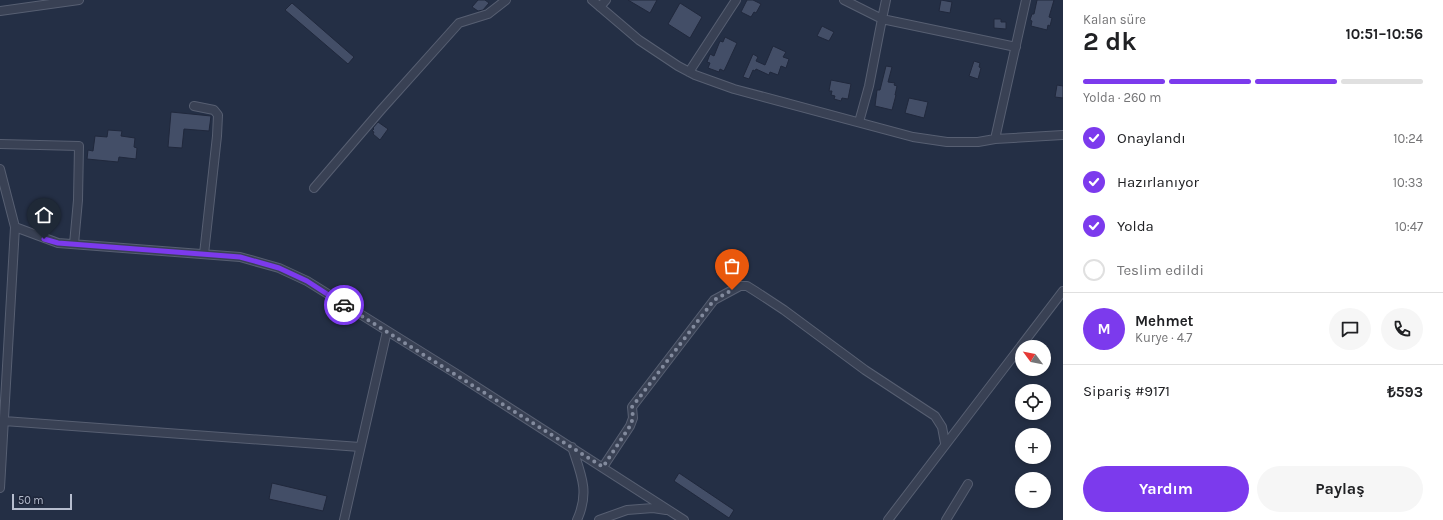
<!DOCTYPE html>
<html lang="tr">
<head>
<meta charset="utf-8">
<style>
  body { margin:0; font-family:Karla,sans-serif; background:#f6f6f6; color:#202124; height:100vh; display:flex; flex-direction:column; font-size:15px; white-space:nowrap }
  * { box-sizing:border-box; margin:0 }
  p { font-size:13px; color:#757577 }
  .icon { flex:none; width:22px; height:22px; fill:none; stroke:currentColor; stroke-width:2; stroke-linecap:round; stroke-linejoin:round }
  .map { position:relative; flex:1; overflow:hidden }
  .details { display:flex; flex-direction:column; background:#fff; width:380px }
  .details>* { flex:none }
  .needle { width:26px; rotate:302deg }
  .controls { position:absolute; left:1015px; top:340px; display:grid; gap:8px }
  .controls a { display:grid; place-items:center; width:36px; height:36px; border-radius:50%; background:#fff; box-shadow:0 2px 6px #0003; font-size:20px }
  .scale { position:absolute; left:12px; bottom:10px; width:60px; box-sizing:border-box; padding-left:4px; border:2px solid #b6bdce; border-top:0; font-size:11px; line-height:14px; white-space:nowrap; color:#b6bdce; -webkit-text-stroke:3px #1e263a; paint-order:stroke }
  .pin { position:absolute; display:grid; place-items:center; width:34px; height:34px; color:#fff; margin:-41px -17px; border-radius:50% 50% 50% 0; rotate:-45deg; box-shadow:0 0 4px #0007 }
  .pin .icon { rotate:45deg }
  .courier { position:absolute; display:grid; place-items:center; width:40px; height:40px; margin:-20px; border:3px solid #7c3aed; border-radius:50%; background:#fff; color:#222; box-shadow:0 1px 5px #0007 }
  .summary em { font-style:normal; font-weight:700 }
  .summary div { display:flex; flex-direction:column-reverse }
  .summary { display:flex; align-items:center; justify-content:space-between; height:68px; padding:0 20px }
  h1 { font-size:26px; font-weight:700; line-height:30px }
  .bar { display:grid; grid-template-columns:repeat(4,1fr); gap:6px 4px; align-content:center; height:48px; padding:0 20px }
  .bar i { height:5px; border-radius:3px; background:#e0e0e0 }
  .bar .current { background:#7c3aed }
  .bar p { grid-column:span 4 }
  .line { display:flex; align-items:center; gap:10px; padding:0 20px; border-top:1px solid #e0e0e0 }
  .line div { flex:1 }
  .round { display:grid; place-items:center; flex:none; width:42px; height:42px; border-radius:21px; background:#f6f6f6 }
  ol { padding:0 20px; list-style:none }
  li { display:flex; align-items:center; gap:12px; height:44px }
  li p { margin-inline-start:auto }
  li .icon { padding:4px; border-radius:50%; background:#7c3aed; color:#fff; stroke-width:4 }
  li:last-child { color:#757577 }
  li i { width:22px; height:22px; border:2px solid #e0e0e0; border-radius:50% }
  .cta { display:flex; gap:8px; margin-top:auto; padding:8px 20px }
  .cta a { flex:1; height:46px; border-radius:24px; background:#7c3aed; color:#fff; font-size:16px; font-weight:700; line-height:46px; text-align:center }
  .cta a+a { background:#f6f6f6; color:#202124 }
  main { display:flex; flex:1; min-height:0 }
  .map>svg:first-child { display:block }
  .building { fill:#434e67; stroke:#20283c }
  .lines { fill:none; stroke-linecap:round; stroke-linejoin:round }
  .minor-casing { stroke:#575f72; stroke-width:10 }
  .minor { stroke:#394154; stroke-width:8 }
  .done { stroke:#838b9e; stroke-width:4; stroke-dasharray:0 7.2 }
  .route { stroke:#7c3aed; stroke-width:5 }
</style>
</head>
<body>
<main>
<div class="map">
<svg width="1063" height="520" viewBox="0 0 1063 520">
  <rect width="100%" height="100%" fill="#242f45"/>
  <path class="building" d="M478,0h7l4,3 -6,7 -5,1 -6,-4z
    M628,0h29l-7,13z
    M747,0h6l8,4 -5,9 -2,-1 -3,5 -10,-5z
    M941,0l11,2 -2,11 -11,-2z
    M1037,0h17l-5,17 3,1 -2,8 -2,-1 -1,5 -16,-4 1,-5 -2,-1 2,-6h2z
    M292,3l62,54 -6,7 -63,-54z
    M680,3l22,14 -12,21 -22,-14z
    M994,19h7v3h5v7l-12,-1z
    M822,26l12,6 -5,9 -12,-5z
    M725,37l12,6 -13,28 -4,-2 -1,3 -11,-4 2,-5 -3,-1 3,-8 4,2 6,-15 3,1z
    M773,46l13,6 -3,5 6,2 -3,9 -5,-2 -3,9 -8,-3 -1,3 -13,-6 -1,2 -2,-1 -4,9 -6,-2 10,-23 5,3 -2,4 9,4z
    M974,61l6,2 -1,4 2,1 -3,11 -9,-3z
    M886,66l6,1 -4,15 7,1 -1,2 3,1 -2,9h1l-4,15 -17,-4 2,-16h3z
    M831,80l20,4 -3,15 -6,-1 -1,3 -7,-2 1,-3 -4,-1 1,-4h-3z
    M1057,85l6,1v12l-8,-1z
    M909,98l19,4 -4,16 -19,-5z
    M171,112l40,4 -2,15 -25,-2 -2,19 -14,-1z
    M378,122l10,7 -8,11 -7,-6 1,-2 -2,-1 2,-2 -1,-1z
    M108,130l14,1 -1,5 14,2 -1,9 3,1 -1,11 -17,-2 -1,5 -31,-3 1,-9 5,1 2,-15 12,1z
    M679,473l55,37 -5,8 -55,-37z
    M272,483l55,13 -4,15 -54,-12z"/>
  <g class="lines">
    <defs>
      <path id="minor" d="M592,0l47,40 39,26 17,9 39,14 179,48 34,5h31l17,-3 31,-139
        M844,0l38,19 4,-19
        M600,7l6,-7
        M0,11l79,-11
        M689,72l47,-72
        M194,106l20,4 4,5 -1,21 -13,118
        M859,122l10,-36 13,-67 134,28
        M995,139l68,-4
        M0,144l79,2 -1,54 -4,44
        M0,169l15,58 43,16 182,14 39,11 28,13 148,92 229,147
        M314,188l67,-78 78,-87 29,-9 18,-14
        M4,421l356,26
        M572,447c9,27 18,45 5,73
        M603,467l27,-41 3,-8 -1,-11 82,-107 26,-14h7l8,5 29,19 81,60 70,46 7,11 3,16
        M0,488l15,-261
        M344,520l43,-189
        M599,520l28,-10 26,-2 13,2
        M888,520l175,-229
        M946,520l22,-36"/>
    </defs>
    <use href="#minor" class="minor-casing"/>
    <use href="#minor" class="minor"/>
  </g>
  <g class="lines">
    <path class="done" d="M344,305l259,162 27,-41 3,-8 -1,-11 82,-107 18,-10"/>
    <path class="route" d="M44,239l14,4 182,14 39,11 28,13 37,24"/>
  </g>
</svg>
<div class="controls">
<a><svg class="needle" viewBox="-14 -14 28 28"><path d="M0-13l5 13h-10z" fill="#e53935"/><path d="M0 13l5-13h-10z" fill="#757577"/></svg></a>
<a><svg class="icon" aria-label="locate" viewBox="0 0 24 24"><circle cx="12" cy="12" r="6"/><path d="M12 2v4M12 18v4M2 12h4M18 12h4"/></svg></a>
<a>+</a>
<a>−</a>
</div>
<div class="scale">50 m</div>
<div class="pin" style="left:732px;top:290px;background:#ea580c"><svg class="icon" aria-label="bag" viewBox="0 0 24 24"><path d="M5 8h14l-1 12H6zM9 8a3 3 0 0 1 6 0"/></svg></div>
<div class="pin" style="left:44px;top:239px;background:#1f2937"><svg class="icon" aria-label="home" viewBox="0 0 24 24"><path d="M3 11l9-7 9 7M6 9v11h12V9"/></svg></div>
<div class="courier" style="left:344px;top:305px"><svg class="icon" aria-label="car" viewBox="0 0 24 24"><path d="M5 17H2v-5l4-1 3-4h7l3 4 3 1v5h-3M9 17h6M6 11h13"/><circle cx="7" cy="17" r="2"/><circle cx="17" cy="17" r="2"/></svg></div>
</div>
<section class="details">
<div class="summary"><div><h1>2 dk</h1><p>Kalan süre</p></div><em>10:51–10:56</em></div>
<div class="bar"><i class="current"></i><i class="current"></i><i class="current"></i><i></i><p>Yolda · 260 m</p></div>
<ol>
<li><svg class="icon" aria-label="check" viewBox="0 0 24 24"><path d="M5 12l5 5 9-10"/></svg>Onaylandı<p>10:24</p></li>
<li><svg class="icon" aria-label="check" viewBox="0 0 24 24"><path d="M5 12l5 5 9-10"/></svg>Hazırlanıyor<p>10:33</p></li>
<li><svg class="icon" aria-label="check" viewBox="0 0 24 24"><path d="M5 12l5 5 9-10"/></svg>Yolda<p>10:47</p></li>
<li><i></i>Teslim edildi</li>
</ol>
<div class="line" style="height:72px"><b class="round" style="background:#7c3aed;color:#fff">M</b><div><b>Mehmet</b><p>Kurye · 4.7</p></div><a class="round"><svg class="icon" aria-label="chat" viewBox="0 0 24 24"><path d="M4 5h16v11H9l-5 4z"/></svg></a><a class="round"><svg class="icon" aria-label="phone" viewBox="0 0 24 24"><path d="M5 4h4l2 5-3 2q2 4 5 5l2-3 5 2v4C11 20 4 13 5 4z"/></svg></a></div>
<div class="line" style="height:52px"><div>Sipariş #9171</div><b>₺593</b></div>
<div class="cta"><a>Yardım</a><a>Paylaş</a></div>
</section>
</main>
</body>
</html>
